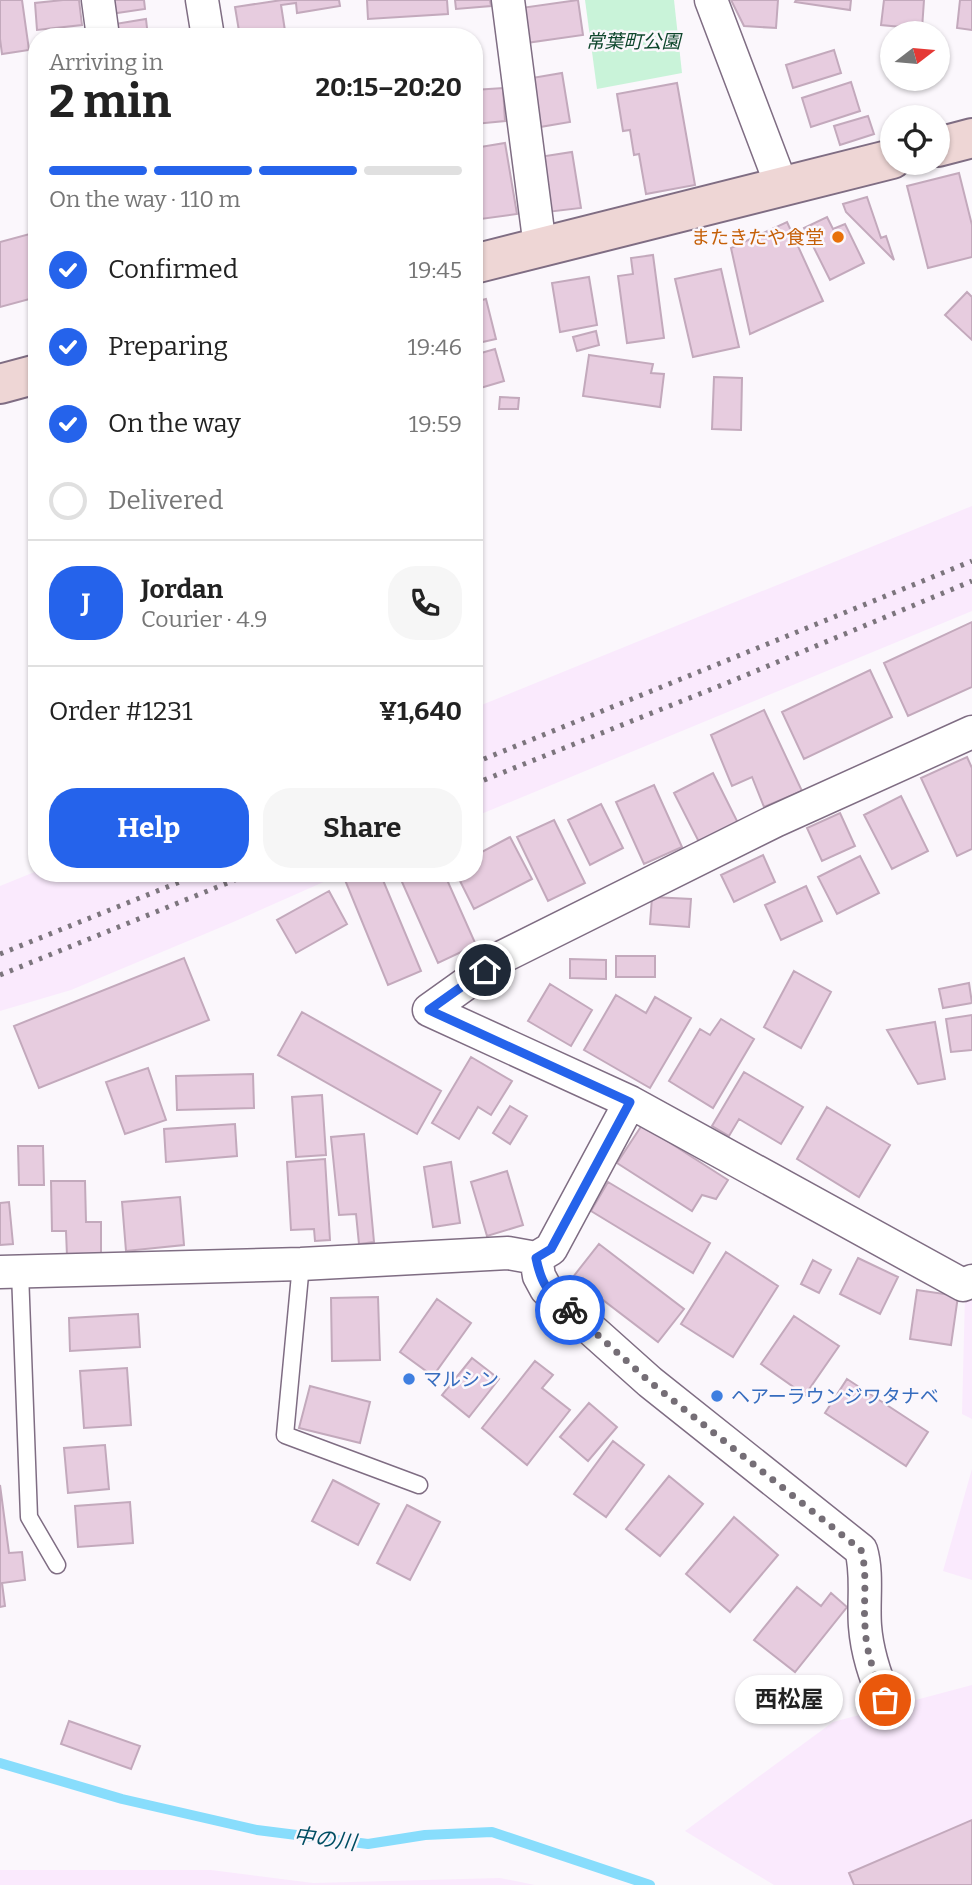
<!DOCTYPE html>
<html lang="en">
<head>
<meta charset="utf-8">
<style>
  body { margin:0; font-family:Bitter,"Noto Sans JP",serif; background:#f6f6f6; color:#222; height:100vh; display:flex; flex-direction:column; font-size:26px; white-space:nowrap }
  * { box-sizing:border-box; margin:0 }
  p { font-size:23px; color:#767676 }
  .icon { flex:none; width:38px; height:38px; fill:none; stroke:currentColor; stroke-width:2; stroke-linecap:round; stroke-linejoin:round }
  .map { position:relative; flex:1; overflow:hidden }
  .sheet { position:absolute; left:28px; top:28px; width:455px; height:854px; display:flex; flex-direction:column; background:#fff; border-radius:28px; box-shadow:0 2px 5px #0004 }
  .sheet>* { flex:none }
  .needle { width:46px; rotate:74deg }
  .controls { position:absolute; left:880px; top:21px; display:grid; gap:14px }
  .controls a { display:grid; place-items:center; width:70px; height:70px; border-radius:50%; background:#fff; box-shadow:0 2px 5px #0004; font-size:35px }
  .pin { position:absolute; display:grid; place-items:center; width:60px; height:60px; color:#fff; margin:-30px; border:4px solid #fff; border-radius:50%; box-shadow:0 2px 7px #0007 }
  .courier { position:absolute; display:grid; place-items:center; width:70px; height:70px; margin:-35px; border:5px solid #2563eb; border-radius:50%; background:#fff; color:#222; box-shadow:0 2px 9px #0007 }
  .bubble { position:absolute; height:49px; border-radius:24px; background:#fff; box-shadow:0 2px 5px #0004; font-size:23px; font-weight:700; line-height:49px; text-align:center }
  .head em { font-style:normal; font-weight:700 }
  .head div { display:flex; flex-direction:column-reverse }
  .head { display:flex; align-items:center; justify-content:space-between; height:119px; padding:0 21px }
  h1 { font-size:46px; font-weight:700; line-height:52px }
  .bar { display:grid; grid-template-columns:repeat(4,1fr); gap:10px 7px; align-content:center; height:84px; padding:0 21px }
  .bar i { height:9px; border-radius:5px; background:#e0e0e0 }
  .bar .current { background:#2563eb }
  .bar p { grid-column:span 4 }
  .line { display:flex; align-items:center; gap:18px; padding:0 21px; border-top:2px solid #e0e0e0 }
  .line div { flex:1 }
  .round { display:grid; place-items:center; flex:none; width:74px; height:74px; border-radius:28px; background:#f6f6f6 }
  ol { padding:0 21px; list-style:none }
  li { display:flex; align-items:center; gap:21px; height:77px }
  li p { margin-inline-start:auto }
  li .icon { padding:7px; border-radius:50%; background:#2563eb; color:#fff; stroke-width:4 }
  li:last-child { color:#767676 }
  li i { width:38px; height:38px; border:4px solid #e0e0e0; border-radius:50% }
  .button { display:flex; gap:14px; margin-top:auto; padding:14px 21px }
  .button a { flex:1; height:80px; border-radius:28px; background:#2563eb; color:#fff; font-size:28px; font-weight:700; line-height:80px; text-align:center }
  .button a+a { background:#f6f6f6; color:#222 }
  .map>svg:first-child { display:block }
  .built { fill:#faeafd }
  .green { fill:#c9f3d9 }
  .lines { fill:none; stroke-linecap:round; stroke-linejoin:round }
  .stream { stroke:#88ddfc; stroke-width:10 }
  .building { fill:#e7ccdf; stroke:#c3a9bc; stroke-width:2 }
  .lane-casing { stroke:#7f6d83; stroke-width:19 }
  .street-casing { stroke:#7f6d83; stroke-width:35 }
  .secondary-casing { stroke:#7f6d83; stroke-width:42 }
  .lane { stroke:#fff; stroke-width:16 }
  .street { stroke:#fff; stroke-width:32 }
  .secondary { stroke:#eed6d5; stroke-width:38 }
  .rail { stroke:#7c757d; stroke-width:5; stroke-dasharray:3.5 7; stroke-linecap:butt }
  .done { stroke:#756e76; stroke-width:7; stroke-dasharray:0 12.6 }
  .route { stroke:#2563eb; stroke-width:9 }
  .food-dot { fill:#e8710a; stroke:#fbf7fc; stroke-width:2.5 }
  .shop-dot { fill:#3f7fe0; stroke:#fbf7fc; stroke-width:2.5 }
  .labels { text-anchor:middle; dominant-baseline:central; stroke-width:5; stroke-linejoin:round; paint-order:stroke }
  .park-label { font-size:19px; font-style:italic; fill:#0f472d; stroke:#fbf7fc }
  .food-label { font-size:19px; fill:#c56008; stroke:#fbf7fc; text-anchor:end }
  .shop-label { font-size:19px; fill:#366cbe; stroke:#fbf7fc; text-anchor:start }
  .water-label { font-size:21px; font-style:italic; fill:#004e63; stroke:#fbf7fc }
</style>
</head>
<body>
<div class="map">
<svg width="972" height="1885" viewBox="0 0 972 1885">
  <rect width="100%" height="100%" fill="#fbf7fc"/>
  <path class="built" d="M972,506v105l-498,206v-109z
    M37,871v2h307l-113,50 -160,67 -71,21v-125z
    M972,1292v127l-10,-5 3,-120z
    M972,1469v111l-29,-9z
    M972,1685v200h-198l-89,-54 148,-109z
    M0,1870h211l102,13 187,-5 35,7h-535z"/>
  <path class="green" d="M585,0h89l8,73 -85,16z"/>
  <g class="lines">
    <path class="stream" d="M0,1763l122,36 135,31 111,14 57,-9 67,-3 158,53"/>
  </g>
  <path class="building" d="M0,0h22l7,50 -27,4 -2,-15z
    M63,0h16l3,25 -45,5 -2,-27z
    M108,0h36l1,9 -35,5z
    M282,0h57l1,6 -43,7 -1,-10 -15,2 5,32h-46l-5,-30z
    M367,0h80l1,14 -80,5z
    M455,0h35l1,6 -35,3z
    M578,0l5,35 -57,8 -5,-35z
    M731,0h47l-2,28 -32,-2z
    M796,0h55l-1,10 -55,-8z
    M884,0h40l-2,29 -41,-4z
    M960,0h12v30l-15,-2z
    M146,19l2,18h-37l-2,-12z
    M834,50l7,23 -48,15 -7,-23z
    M562,73l8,49 -30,5 -8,-49z
    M851,82l9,29 -49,16 -9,-29z
    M677,83l18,102 -49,9 -7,-40 -5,1 -4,-25 -7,1 -6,-37z
    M503,88l2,33 -30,3 -1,-34z
    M868,116l6,18 -34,11 -6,-19z
    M505,143l12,71 -36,5 -7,-42v-29z
    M572,152l9,56 -34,4 -8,-55z
    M959,173l13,52v32l-44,11 -21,-82z
    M867,197l14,41 5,-2 8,24 -48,-48 -3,-8z
    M827,217l6,12 12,-5 19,39 -34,17 -26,-52z
    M787,222l36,79 -73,33 -19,-86z
    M37,232v65l-37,10v-65z
    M653,255l11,83 -37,5 -9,-67 15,-2 -2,-16z
    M721,269l18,78 -46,10 -18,-78z
    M589,277l8,48 -37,7 -8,-49z
    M967,292l5,5v43l-27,-25z
    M486,299l10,40 -22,5v-42z
    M596,331l3,14 -22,6 -4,-14z
    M495,349l9,32 -27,8 -3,-9v-25z
    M589,355l64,9 -2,9 13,1 -4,33 -77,-11z
    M714,377l28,1 -1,52 -29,-1z
    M500,397l19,1 -1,11h-19z
    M972,622v65l-64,29 -24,-53z
    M870,670l22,47 -88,42 -22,-47z
    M764,710l38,81 -38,16 -12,-30 -20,9 -21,-51z
    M967,757l5,11v81l-15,7 -36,-78z
    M713,773l26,52 -39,19 -26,-51z
    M654,785l28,62 -38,17 -28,-62z
    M901,796l27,55 -36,18 -28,-54z
    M601,804l22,44 -33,17 -22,-45z
    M840,813l15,33 -33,15 -15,-33z
    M554,820l31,63 -37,18 -31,-64z
    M510,837l22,42 -58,30 -18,-36h18v-17z
    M763,855l12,27 -41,20 -13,-27z
    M860,856l19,37 -42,21 -19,-37z
    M360,873h20l41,98 -33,14 -43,-105z
    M398,873h46l32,72 -38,18z
    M806,886l16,35 -41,19 -16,-35z
    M329,891l18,33 -51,29 -19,-33z
    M652,897l39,2 -2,28 -39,-3z
    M616,956h39v21h-39z
    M184,958l25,62 -170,68 -25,-62z
    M570,959l36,1v19l-36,-1z
    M794,971l37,21 -30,56 -37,-21z
    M969,983l3,20 -29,5 -4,-19z
    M550,984l42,26 -21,36 -43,-25z
    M616,995l30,18 9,-16 36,21 -41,70 -66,-38z
    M302,1012l139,79 -24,43 -139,-79z
    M972,1015v35l-21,2 -5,-33z
    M721,1019l33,20 -41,69 -44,-27 31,-52 10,6z
    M935,1022l10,57 -27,5 -31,-54z
    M471,1057l41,24 -21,34 -13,-8 -19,32 -27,-16z
    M148,1068l18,52 -41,14 -19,-52z
    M744,1072l59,35 -22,37 -42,-25 -10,17 -17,-10z
    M253,1074l1,34 -77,2 -1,-34z
    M322,1095l4,60 -30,2 -4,-60z
    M510,1106l17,10 -17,28 -17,-11z
    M827,1107l63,38 -31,52 -62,-38z
    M235,1124l2,32 -71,6 -2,-33z
    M642,1125l86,55 -12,19 -14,-4 -10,16 -75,-48z
    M364,1134l10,108 -15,2 -3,-30 -17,1 -8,-78z
    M18,1146h25l1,39h-25z
    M325,1159l5,81 -15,1 -1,-12 -23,1 -4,-68z
    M451,1162l9,61 -27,4 -9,-60z
    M507,1171l16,54 -36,11 -16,-54z
    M51,1181h34l1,41h15v33l-34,1 -1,-25h-14z
    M608,1182l102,61 -17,30 -102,-62z
    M180,1197l4,48 -58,6 -4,-49z
    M9,1202l4,42 -13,1v-42z
    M599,1244l85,65 -26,33 -85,-65z
    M726,1252l52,34 -45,71 -52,-33z
    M858,1258l40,19 -18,37 -40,-20z
    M813,1260l18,10 -12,23 -18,-9z
    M917,1290l41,6 -7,49 -41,-6z
    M378,1297l2,63 -48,1 -1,-63z
    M437,1299l34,24 -38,53 -33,-24z
    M138,1314l2,33 -70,4 -1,-33z
    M794,1316l45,30 -34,49 -44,-31z
    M472,1358l27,21 -30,38 -27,-22z
    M535,1361l18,14 -11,13 28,22 -43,55 -45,-37z
    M127,1368l4,57 -47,3 -4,-57z
    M847,1379l81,53 -22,34 -81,-53z
    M310,1386l60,16 -10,41 -61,-15z
    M589,1403l28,24 -29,34 -28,-24z
    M613,1441l31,24 -38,52 -32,-23z
    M105,1445l4,44 -41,4 -4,-45z
    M669,1476l34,28 -43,52 -34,-27z
    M333,1480l46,24 -21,41 -46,-24z
    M0,1485l9,68 13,-1 3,28 -23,3 3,23 -5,1z
    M130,1502l3,41 -55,4 -3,-41z
    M407,1505l33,17 -30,58 -33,-17z
    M734,1517l44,38 -48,57 -44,-38z
    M797,1587l24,19 10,-13 16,14 -52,65 -41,-32z
    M69,1721l71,25 -9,23 -70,-25z
    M972,1820v65h-118l-5,-12z"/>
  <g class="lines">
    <defs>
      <path id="lane" d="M301,1264l-16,171 134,50
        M20,1272l9,245 28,48"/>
      <path id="street" d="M98,0l5,37
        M202,0l6,37
        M508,0l32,247
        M711,0l71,187
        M972,732l-197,89 -283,141 -7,8 -56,40 201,92 333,183 9,-4
        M536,1258l3,18 7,13 104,93 211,168c7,23 2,52 4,76 2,27 10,50 20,74
        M0,1272l301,-8 207,-11 28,5 15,-9 79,-147"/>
      <path id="secondary" d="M938,147l34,-9
        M474,264l418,-105
        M0,384l37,-10"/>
    </defs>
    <use href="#lane" class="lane-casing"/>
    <use href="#street" class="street-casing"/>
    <use href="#secondary" class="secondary-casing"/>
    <use href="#lane" class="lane"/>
    <use href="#street" class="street"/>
    <use href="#secondary" class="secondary"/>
    <path class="rail" d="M474,763l498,-202
      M474,784l253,-101 245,-102
      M0,954l202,-81
      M0,975l252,-102"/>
  </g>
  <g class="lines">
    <path class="done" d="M570,1310l80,72 211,168c7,22 2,53 4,76 1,27 10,50 20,74"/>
    <path class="route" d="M485,970l-56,40 201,92 -79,147 -15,9c6,29 12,33 34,52"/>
  </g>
  <circle class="food-dot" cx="838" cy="237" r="7"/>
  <g class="shop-dot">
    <circle cx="409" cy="1379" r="7"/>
    <circle cx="717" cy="1396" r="7"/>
  </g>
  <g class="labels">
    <g class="park-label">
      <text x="633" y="41">常葉町公園</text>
    </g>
    <g class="food-label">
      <text x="824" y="237">またきたや食堂</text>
    </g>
    <g class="shop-label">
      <text x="423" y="1379">マルシン</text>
      <text x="731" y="1396">ヘアーラウンジワタナベ</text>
    </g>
    <g class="water-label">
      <text transform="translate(325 1839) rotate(7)">中の川</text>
    </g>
  </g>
</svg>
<div class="controls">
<a><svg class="needle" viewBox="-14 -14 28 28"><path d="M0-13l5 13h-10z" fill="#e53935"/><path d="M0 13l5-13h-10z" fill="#767676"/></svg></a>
<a><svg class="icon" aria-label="locate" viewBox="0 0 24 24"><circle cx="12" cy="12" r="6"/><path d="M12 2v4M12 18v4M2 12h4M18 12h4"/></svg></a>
</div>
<div class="pin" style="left:885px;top:1700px;background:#ea580c"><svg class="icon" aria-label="bag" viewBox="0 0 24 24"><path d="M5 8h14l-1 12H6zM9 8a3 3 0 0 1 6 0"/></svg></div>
<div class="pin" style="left:485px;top:970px;background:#1f2937"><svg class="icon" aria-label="home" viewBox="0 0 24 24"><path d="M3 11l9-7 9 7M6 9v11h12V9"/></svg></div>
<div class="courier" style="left:570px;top:1310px"><svg class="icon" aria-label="bike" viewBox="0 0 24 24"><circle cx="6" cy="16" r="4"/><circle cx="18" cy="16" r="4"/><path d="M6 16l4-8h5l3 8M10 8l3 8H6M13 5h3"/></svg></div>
<div class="bubble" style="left:735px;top:1675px;width:108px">西松屋</div>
<section class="sheet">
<div class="head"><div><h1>2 min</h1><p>Arriving in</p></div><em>20:15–20:20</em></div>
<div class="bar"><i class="current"></i><i class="current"></i><i class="current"></i><i></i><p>On the way · 110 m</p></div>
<ol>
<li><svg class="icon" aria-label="check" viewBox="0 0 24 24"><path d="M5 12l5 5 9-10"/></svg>Confirmed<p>19:45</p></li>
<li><svg class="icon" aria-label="check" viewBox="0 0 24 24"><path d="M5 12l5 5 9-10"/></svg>Preparing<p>19:46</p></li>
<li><svg class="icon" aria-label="check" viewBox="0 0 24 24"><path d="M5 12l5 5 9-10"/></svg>On the way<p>19:59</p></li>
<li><i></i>Delivered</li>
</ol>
<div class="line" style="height:126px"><b class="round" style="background:#2563eb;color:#fff">J</b><div><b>Jordan</b><p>Courier · 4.9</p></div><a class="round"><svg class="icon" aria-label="phone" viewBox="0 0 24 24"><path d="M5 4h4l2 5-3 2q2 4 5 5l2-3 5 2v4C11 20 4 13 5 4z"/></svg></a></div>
<div class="line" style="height:91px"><div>Order #1231</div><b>¥1,640</b></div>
<div class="button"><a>Help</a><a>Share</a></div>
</section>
</div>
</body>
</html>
